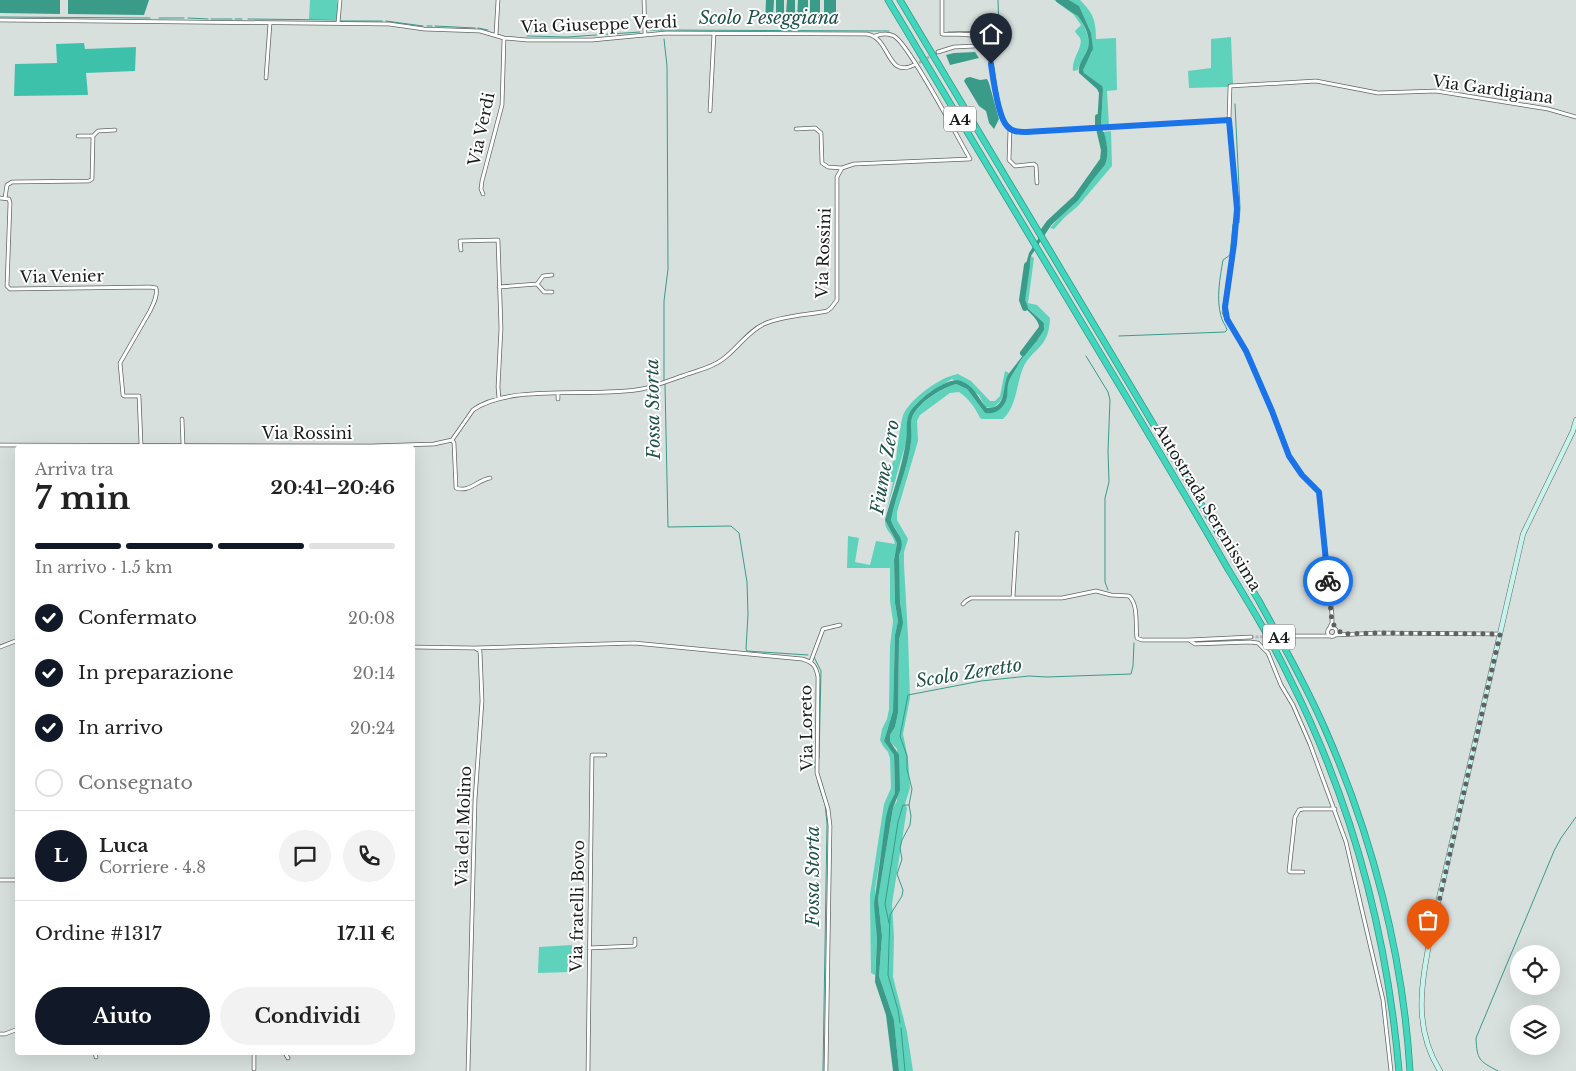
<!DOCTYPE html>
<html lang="it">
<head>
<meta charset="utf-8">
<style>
  body { margin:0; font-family:"Libre Baskerville",serif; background:#f2f2f2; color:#222; height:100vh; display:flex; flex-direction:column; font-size:19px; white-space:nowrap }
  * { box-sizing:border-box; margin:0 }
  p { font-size:16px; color:#767676 }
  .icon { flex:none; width:28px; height:28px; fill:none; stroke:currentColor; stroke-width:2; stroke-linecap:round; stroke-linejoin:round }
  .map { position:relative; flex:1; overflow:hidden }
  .drawer { position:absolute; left:15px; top:445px; width:400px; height:610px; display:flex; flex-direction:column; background:#fff; border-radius:5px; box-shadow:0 5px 20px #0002 }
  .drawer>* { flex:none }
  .controls { position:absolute; left:1510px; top:945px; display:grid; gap:10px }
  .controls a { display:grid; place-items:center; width:50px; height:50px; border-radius:50%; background:#fff; box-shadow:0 5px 20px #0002; font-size:25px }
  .pin { position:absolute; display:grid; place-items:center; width:42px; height:42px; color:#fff; margin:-51px -21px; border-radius:50% 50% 50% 0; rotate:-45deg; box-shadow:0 0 5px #0007 }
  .pin .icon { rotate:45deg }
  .courier { position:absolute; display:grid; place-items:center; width:50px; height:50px; margin:-25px; border:4px solid #1a73e8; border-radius:50%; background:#fff; color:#222; box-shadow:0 1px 6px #0007 }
  .head em { font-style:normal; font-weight:800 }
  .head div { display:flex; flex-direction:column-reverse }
  .head { display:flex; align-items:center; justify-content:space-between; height:85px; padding:0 20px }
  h1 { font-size:32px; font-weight:800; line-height:38px }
  .bar { display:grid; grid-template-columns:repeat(4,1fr); gap:8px 5px; align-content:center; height:60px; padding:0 20px }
  .bar i { height:6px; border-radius:4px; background:#e0e0e0 }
  .bar .active { background:#111827 }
  .bar p { grid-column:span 4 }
  .line { display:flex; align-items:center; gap:12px; padding:0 20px; border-top:1px solid #e0e0e0 }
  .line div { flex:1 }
  .round { display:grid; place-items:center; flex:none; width:52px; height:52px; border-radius:26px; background:#f2f2f2 }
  ol { padding:0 20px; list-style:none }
  li { display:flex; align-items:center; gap:15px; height:55px }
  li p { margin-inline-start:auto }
  li .icon { padding:5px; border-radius:50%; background:#111827; color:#fff; stroke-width:4 }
  li:last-child { color:#767676 }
  li i { width:28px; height:28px; border:2px solid #e0e0e0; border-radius:50% }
  .primary-button { display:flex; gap:10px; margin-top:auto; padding:10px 20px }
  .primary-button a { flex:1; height:58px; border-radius:30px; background:#111827; color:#fff; font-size:20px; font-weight:800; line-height:58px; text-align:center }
  .primary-button a+a { background:#f2f2f2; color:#222 }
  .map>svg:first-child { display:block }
  .green { fill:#5ed2bb }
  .forest { fill:#3ec1aa }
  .water { fill:#3b9b89 }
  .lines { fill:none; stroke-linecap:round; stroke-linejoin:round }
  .stream { stroke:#3b9b89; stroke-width:1 }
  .river { stroke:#3b9b89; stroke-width:6 }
  .street-tunnel { stroke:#b2b9b7; stroke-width:3; stroke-dasharray:3 1.5; stroke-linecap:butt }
  .street-casing { stroke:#606765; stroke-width:4.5 }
  .secondary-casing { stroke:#606765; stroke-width:5.5 }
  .highway-casing { stroke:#349685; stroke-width:7 }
  .street { stroke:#fff; stroke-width:3 }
  .secondary { stroke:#c6f3eb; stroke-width:4.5 }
  .highway { stroke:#41d7bd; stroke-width:5.5 }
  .done { stroke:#5d6161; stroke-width:5; stroke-dasharray:0 9 }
  .route { stroke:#1a73e8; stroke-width:6 }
  .labels { text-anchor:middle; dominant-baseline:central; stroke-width:4; stroke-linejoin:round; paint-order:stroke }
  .shield { fill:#fff; stroke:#5f6161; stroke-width:1 }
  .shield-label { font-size:15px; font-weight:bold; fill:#1b1d1d }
  .street-label { font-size:16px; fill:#1b1d1d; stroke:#fff }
  .water-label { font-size:18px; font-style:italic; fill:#1c5247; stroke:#fff }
</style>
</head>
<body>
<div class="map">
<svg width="1576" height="1071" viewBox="0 0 1576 1071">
  <rect width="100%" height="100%" fill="#d8e0de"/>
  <path class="green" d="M310,0h27v19h-28z
    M1054,0c1,0 7,0 8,0 13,4 28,32 27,46 -1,9 -10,15 -11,24l-5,1c-2,-12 11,-25 7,-33 -2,-3 -4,-4 -5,-7l6,-6 -7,-10z
    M1069,0h11c13,13 16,20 16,39l20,-1 1,52 -10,1 2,35 -8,-1 2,-35 -20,-18v-5l9,-15 -1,-19 -12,-26z
    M1231,37l2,48 -6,2 -38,1 -1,-17 23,-3v-29z
    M1111,131l1,35 -34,40 -13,11 -11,12 -4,-1 55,-63 2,-17 -3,-16z
    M1031,256l3,2 -6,45 9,2 13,13c-1,31 -17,29 -27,50 -7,17 -6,38 -20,51h-21l-2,-1c-5,-11 -12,-20 -21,-26l-9,1 -30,22 -3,6 1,20 -21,71v8l11,19 -4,13v13l4,71 2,62 -7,36 5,24 2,30 -5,16 2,4 -15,96 2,33 -1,40 14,55 6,39h-14l-5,-51 -15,-44 3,-40 -4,-37 15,-91 4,-7v-52l-7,-8v-6l5,-8 3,-14 1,-73c4,-15 2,-26 1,-40 -1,-15 -1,-30 -1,-45 7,-16 -3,-22 -8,-35 5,-26 17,-52 20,-78 2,-8 -2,-19 2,-27 8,-14 28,-26 43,-31l11,5 18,24 18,-7 4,-7 1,-16 5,-10 9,-16 17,-19 5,-15 -20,-18z
    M1005,371l4,2c-5,14 -3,28 -17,35l-7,-1 -6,-12 -27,-16 -22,13 -14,12 -9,17v18l-21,74 7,-31h-6l6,-21 3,-1c1,-9 5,-42 8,-47 9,-16 36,-36 54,-39l13,7 19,20h5l5,-5z
    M885,520l12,23 -3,17 1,43 3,18 -3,14 -2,76 -9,30 10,14 1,38 -6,12 -14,84 2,49 -2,37 -4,-2 -1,-78 14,-91 7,-16 -1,-30 -2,-6 -5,-6 -3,-6 2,-11 5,-10 2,-10 1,-63 3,-25 -3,-20v-33h-43l1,-32 11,2 -4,24 15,3 6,-24 19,3c-1,-10 -11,-13 -10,-24z
    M572,945l-1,27 -33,1 1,-26z"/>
  <path class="forest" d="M84,43l1,6 51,-2 -1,24 -49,2 2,22 -74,1 1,-32 42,-1 -1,-19z"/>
  <path class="water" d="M0,0h60v14l-60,-1z
    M68,0h81l-5,15 -76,-1z
    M766,0h8l-1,18 -2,4h-6z
    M776,0h8v14h2l1,-14h8v19h-19z
    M798,0h10v16h2v-16h10v19h-23z
    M824,0h12v20h-12z
    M1062,0h7l10,6 12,27 2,16 -10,21 1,3 18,13 1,4 -2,35 -4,1 2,-33 -2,-4 -18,-16c-1,-10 4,-13 8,-22 8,-17 -12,-42 -25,-51z
    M975,52l4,6 -29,7 -4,-10 8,-2z
    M970,77l10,3 7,-1 2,4 10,36 -5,10 -5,-6 -3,-12 -7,-5 -15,-25 2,-3z
    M1100,132h4c3,11 5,22 1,33l-35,42 -17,15 -22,34 -7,49 20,18c0,16 -17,26 -25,40 -3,6 -9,14 -11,21 -1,8 1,15 -5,22 -5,6 -10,8 -18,7l-18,-24 -11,-5c-16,5 -35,17 -43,31 -4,8 0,19 -2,27 -3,26 -15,52 -20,78 5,15 16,18 8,35l1,47 3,21 -4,17 -1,73 -3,14 -5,8v6l9,14 1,35 -7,18 -15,91 4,37 -3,40 15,44 5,51h-6l-7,-56 -11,-33 2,-44 -3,-34 12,-87 3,-12 6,-12 -1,-38 -10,-14 9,-30 2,-76 3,-14 -3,-18 -1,-43 3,-17 -12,-23c7,-26 17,-52 21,-79 2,-9 -1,-18 3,-27 5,-12 39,-39 52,-33 15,6 17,18 26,27 20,1 15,-21 21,-33 6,-9 30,-37 31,-45 2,-10 -11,-18 -17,-25l4,-41 3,-11 7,-11 12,-18 28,-27 27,-33 2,-11z"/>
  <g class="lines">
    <path class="stream" d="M0,17l150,1
      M159,18h25
      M188,18l20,1
      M211,19h21
      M235,19h7
      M248,19l89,1
      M340,21h42
      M386,21l37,5
      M427,26h5
      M435,26l40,2
      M478,28l10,2
      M649,30l240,1
      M948,32l50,-1 1,-3 -1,-28
      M527,36l40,1 73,-5
      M1119,336l106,-4 2,-2c-1,-5 -5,-8 -6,-14 -5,-17 -1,-39 2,-56l7,-5 3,-31 6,-1 1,-15 -5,-104
      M1086,356l22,36 2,8 -2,51 1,31 -4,16v84l3,8
      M664,380v-79l4,-32 -1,-203 -3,-27
      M665,384l3,143 63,-1 8,7 8,49 1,32 -2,35 1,2 61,4
      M814,657l7,14 -2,87
      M816,771l-2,-7 2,-3
      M818,783l7,21 2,19 -4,248
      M889,923l-4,-19 13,-82 5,-17h6
      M900,1023l-2,-13 -10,-35 2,-60 12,-19 1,-6 -6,-16 5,-15 -2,-11 2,-8 8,-15 1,-9 -2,-11 3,-16 -5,-20v-13l-7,-20 8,-41 73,-14 48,-5 18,1 84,-3 2,-8 1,-23
      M901,1028l4,43
      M1498,1071c-19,-10 -21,-11 -22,-33l78,-187 7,-13 15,-21"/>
    <path class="river" d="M1059,0l18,12
      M1042,233l7,-10 27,-25 27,-38 1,-10 -6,-26v-7
      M1025,308l-3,-8 5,-35
      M1023,353l18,-24"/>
    <path class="street-tunnel" d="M915,65l23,-13
      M1251,637l38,-1"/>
    <defs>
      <path id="street" d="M644,0l1,35
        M942,0v34c12,1 29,-2 39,4 16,11 10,78 29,91 5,3 10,3 15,3l204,-12 8,89 -3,35 -10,68 3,7 19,32 26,60 17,45 13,19 17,17 13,123v8l-3,6
        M0,20l389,4 35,5 56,2 24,7 23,2h65l74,-7 201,1c24,4 19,45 47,31
        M338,23l2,-23
        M496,35l2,-35
        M938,52l16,-5 21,-1 8,-6
        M266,78l4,-55
        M710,111l4,-78
        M1229,120l1,-34 86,-5 62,12 58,-2 112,18 28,8
        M796,129l19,-1 6,5 1,30 6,4 13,1
        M1010,129l-1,31 6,6 19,-2 2,2 1,17
        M78,136h15
        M483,194l-2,-5 1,-8 20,-76 2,-67
        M0,198l9,1 1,4 -3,83 3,3 140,-2 6,1c2,8 -3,16 -6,23l-30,52 3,32 1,1h15l2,48
        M5,198l2,-13 5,-3 77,-1 3,-2 1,-43 5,-5 17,-1
        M461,250l-1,-9 38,-1 3,88 -3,59 1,12
        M537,284l7,8h8
        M499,287l38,-3 6,-8 9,-1
        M558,393v6
        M182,419l1,26
        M452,440l2,3 2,45c12,5 22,-8 34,-10
        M0,445l371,1 63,-2 18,-4 21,-30c37,-27 124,-12 169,-21 15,-3 28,-9 43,-14 13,-5 27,-7 38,-16 14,-10 25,-28 41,-35 17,-8 44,-9 63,-13l4,-3 6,-8v-123l5,-9 12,-4 116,-5c-12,-21 -61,-115 -76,-123 -6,-3 -14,-2 -19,0
        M1013,597l4,-64
        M963,604l3,-3 5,-3h91l34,-7 15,4 18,1c10,10 6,28 8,42l5,2h47l62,-3
        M1327.5 632a4.5 4.5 0 1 1 9 0a4.5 4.5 0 1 1-9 0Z
        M1335,635l44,-2 121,1
        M1289,636h42
        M1189,640l6,4 55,-2 8,1 10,10 13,32 12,20 17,39 36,98 37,158 8,71
        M0,647l18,-7
        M412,647l63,1 5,3 2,50 -7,99 -7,271
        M475,648l159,-5 168,16c11,3 14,7 16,18l-1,96 11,36 2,17 -4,245
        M811,661l12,-32 17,-4
        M1303,872h-13l-1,-1 6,-54 4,-7 4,-1h32
        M0,880h18
        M589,948l45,-2 1,-1v-6
        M0,1034h5l13,-5
        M95,1052l1,5
        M275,1052l10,1 3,5
        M254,1069v-17
        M588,1071l4,-316h13"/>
      <path id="secondary" d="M1440,1071c-28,-45 -18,-89 -9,-138l92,-399 50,-103 3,-11"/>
      <path id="highway" d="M888,0c81,134 162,268 242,403 33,55 66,110 98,166 22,36 44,72 62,110 62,123 97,255 109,392
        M900,0l359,601c23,42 47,84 66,128 47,107 78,225 85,342"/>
    </defs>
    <use href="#street" class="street-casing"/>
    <use href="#secondary" class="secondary-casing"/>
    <use href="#highway" class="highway-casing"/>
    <use href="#street" class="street"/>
    <use href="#secondary" class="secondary"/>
    <use href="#highway" class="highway"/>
  </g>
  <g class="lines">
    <path class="done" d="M1328,581l4,42 10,11 37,-1 121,1 -72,316"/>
    <path class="route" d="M991,64c2,14 7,53 16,62 5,6 12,6 19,6l203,-12 8,89 -3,35 -9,63 2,12 19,32 26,60 17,45 13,19 17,17 9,89"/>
  </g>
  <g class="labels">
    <g class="shield">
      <rect x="944" y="106.5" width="32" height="25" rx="4"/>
      <rect x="1263" y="624.5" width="32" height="25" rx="4"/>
    </g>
    <g class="shield-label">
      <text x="960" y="119">A4</text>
      <text x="1279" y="637">A4</text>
    </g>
    <g class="street-label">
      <text transform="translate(599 24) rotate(-2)">Via Giuseppe Verdi</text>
      <text transform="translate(1493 89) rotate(8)">Via Gardigiana</text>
      <text transform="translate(481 129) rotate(-78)">Via Verdi</text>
      <text transform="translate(823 253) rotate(-88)">Via Rossini</text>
      <text transform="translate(62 276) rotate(-1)">Via Venier</text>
      <text x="307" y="433">Via Rossini</text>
      <text transform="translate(1208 507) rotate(59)">Autostrada Serenissima</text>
      <text transform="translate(806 728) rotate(-91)">Via Loreto</text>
      <text transform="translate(463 826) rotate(-88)">Via del Molino</text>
      <text transform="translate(577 906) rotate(-89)">Via fratelli Bovo</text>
    </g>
    <g class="water-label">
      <text x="769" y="18">Scolo Peseggiana</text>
      <text transform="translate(653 409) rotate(-91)">Fossa Storta</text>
      <text transform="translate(885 467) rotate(-80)">Fiume Zero</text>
      <text transform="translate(969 673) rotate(-9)">Scolo Zeretto</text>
      <text transform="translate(813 876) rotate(-90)">Fossa Storta</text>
    </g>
  </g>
</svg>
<div class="controls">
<a><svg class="icon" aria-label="locate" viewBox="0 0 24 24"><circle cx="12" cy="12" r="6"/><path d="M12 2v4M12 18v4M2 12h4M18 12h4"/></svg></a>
<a><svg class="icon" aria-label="layers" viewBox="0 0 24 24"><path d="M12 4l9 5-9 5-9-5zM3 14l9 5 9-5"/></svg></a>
</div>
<div class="pin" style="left:1428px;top:950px;background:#ea580c"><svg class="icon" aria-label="bag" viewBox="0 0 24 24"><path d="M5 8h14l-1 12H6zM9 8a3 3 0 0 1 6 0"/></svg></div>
<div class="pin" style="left:991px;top:64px;background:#1f2937"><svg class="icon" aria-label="home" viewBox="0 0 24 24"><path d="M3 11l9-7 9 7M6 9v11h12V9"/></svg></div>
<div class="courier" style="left:1328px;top:581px"><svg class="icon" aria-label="bike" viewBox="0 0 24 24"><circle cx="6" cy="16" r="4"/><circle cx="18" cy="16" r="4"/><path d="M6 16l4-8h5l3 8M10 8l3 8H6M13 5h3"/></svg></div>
<section class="drawer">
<div class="head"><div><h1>7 min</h1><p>Arriva tra</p></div><em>20:41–20:46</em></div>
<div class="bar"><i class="active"></i><i class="active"></i><i class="active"></i><i></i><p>In arrivo · 1.5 km</p></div>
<ol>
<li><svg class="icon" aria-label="check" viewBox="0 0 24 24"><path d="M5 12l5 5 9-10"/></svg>Confermato<p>20:08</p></li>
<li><svg class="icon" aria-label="check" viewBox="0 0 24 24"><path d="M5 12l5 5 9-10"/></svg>In preparazione<p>20:14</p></li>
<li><svg class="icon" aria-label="check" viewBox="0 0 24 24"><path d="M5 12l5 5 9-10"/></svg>In arrivo<p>20:24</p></li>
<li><i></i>Consegnato</li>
</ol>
<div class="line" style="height:90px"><b class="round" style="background:#111827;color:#fff">L</b><div><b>Luca</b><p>Corriere · 4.8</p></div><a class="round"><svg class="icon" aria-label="chat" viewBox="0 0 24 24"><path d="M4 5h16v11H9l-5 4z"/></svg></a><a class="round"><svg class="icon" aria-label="phone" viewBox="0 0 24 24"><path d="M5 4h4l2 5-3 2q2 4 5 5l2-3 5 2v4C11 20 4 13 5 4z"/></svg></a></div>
<div class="line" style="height:65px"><div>Ordine #1317</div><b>17.11 €</b></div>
<div class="primary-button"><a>Aiuto</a><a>Condividi</a></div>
</section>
</div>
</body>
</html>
